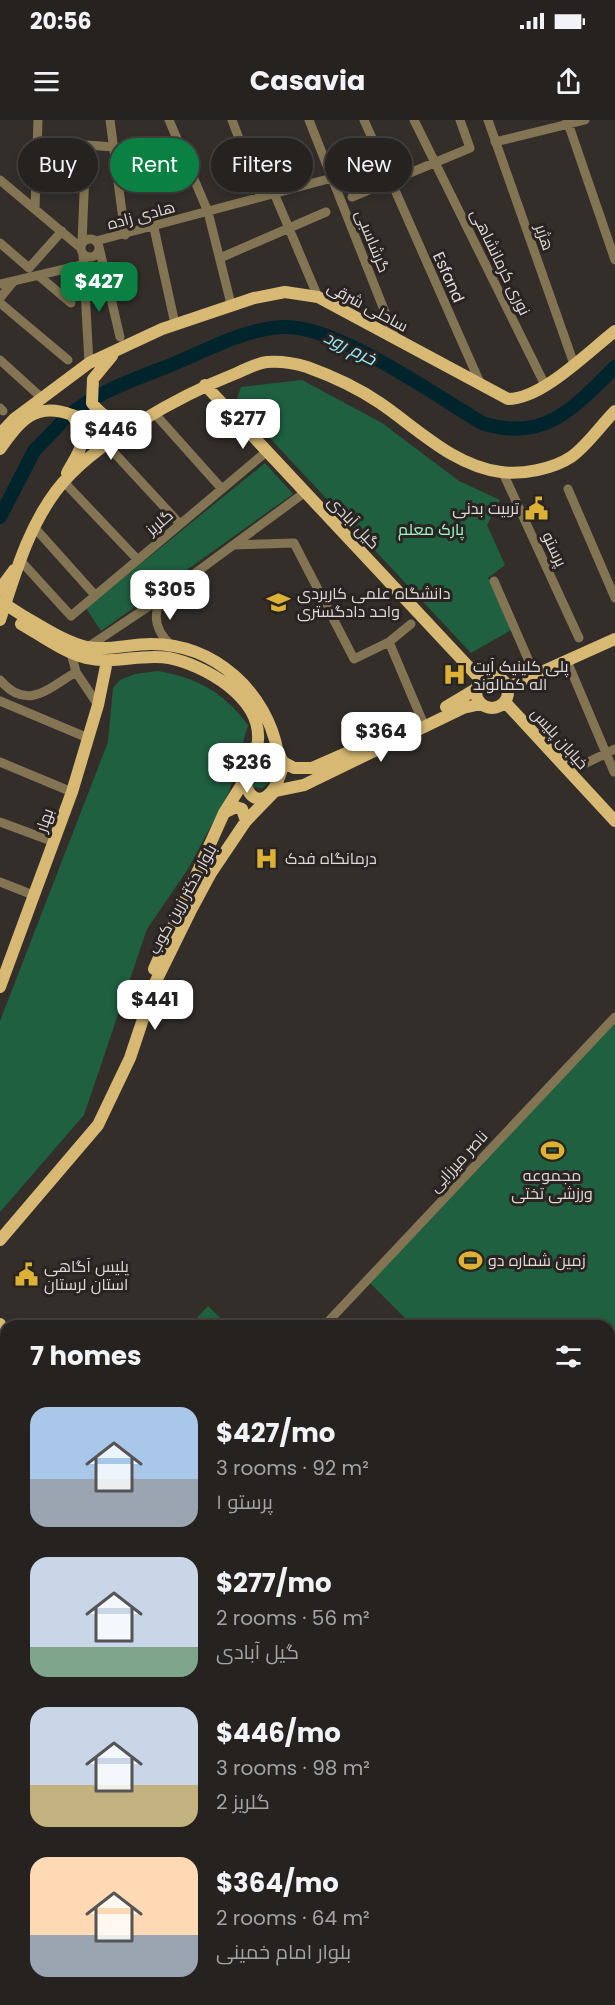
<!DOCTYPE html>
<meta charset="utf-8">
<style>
body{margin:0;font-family:Poppins,Cairo,sans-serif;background:#322f2d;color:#f1f3f6;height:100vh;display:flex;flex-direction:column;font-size:22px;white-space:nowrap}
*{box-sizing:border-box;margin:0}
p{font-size:20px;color:#a4a4a5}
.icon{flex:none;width:33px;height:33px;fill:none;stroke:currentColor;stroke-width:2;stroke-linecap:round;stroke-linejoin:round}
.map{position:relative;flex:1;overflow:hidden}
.details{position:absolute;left:0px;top:1200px;width:615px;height:686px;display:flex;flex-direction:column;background:#262220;border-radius:18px 18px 0 0;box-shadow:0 3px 9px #0003,0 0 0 2px #423f3e}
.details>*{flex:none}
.guide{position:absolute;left:18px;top:18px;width:579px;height:54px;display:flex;gap:12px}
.price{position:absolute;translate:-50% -51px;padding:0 14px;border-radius:12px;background:#fff;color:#222;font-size:20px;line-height:39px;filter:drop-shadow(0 2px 3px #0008)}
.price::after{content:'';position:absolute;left:50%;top:36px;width:18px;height:14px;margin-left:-9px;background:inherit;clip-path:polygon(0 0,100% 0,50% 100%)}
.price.current{background:#0b8043;color:#fff}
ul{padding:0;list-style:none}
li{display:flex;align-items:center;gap:18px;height:150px;padding:0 30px}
li span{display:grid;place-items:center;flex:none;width:168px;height:120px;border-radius:18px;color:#555}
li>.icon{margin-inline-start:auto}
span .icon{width:72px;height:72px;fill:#fffc;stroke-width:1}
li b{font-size:26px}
h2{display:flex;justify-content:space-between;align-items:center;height:72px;padding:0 30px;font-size:26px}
.chip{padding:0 21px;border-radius:27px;background:#262220;box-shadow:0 3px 9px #0003,0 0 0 2px #423f3e;font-size:21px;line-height:54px}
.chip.current{background:#0b8043;color:#fff}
.status{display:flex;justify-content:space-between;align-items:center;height:42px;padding:0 30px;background:#262220;direction:ltr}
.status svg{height:16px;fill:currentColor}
header{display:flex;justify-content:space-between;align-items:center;height:78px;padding:0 30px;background:#262220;font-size:27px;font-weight:700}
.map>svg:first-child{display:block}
.green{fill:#1f6041}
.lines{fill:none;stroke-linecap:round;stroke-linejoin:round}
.river{stroke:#00242c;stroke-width:14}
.minor{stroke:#837553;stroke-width:9}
.major{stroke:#d7b973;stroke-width:12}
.major-bridge{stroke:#d7b973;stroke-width:12}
.labels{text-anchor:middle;stroke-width:6;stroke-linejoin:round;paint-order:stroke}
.street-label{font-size:16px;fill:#dedad8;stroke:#292421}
.poi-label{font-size:16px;fill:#dedad8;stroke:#292421;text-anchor:start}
.park-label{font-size:16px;fill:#9efcc9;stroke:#292421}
.water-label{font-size:18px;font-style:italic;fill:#96eafe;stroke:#292421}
</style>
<div class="status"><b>20:56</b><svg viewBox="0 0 49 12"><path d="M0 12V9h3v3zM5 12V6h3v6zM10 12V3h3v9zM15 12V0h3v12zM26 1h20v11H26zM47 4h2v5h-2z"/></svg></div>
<header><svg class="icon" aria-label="menu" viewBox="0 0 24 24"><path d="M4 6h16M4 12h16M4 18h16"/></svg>Casavia<svg class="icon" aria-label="share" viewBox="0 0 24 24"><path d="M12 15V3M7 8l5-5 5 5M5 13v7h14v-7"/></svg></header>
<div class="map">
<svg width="615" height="1885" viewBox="0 0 615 1885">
<rect width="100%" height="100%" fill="#332e2a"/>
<path class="green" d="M302,260l80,43 77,58 41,19 -13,25 18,40 -17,13 25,51 -42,24 -235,-251 5,-15z
M265,343l28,31 -192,137 -15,-23z
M158,551c40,7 65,21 90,54l-19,67 -41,77 -41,60 -63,186 -84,97v-191l108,-279 5,-54 7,-8 15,-6z
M270,633c7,14 5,24 -7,35l-11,-1 -3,-5 12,-28z
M615,902v350l-6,-6v-40h-40l-6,-5 -5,5h-145l-48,-48z
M208,1186l20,20h-39z"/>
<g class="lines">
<path class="river" d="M66,298c29,-26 70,-39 105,-53 36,-15 73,-36 112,-38 52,-3 152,68 199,96 62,20 92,-15 133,-56
M0,397l34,-66 26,-27"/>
<path class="minor" d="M110,0l15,115
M169,0l39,92 23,92
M232,0l29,77
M309,0l87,220
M364,0l117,265
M414,0l131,265
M488,0l86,244
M567,0l48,140
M495,22l90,-22
M0,60l81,68
M274,73l44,104
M352,77l118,-49 -10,-28
M35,88l3,-88
M154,108l21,96
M81 128a9 9 0 1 1 18 0a9 9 0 1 1-18 0Z
M96,121l236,-63
M0,123l29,25 33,-37
M82,123l4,-98 28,2
M99,127l21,90
M83,134l6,109
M220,138l106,-46
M39,156l32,27
M0,164l82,-19
M0,178l14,-17
M0,183l68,57
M0,240l43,39
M0,288l3,3
M155,294l67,75
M107,325l73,79
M503,353l76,165
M64,362l73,77
M568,369l47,109
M34,407l60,67
M233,425l61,-2 60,116 35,-17 22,-18
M19,439l52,57 195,-164
M494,461l41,94
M162,478c-11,18 -5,35 10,48
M389,522l33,78
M88,527l76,-51 140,-103
M71,533l5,19 22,33
M567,541l47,111
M0,560c27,32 49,8 76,-8
M0,581l88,37
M0,642l72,30
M574,649l41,-20
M0,702l54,20
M0,762l33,13
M324,1206l291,-309
M0,1447l6,-6
M0,1486l6,7
M609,1544l6,7
M609,1606l6,6
M0,1621l6,7
M0,1656l6,8
M0,1704l6,-5
M609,1735l6,7
M0,1766l6,-5
M0,1780l6,7
M0,1857l6,7
M18,1880l5,5
M84,1880l5,5
M122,1880l5,5
M273,1880l4,5
M533,1880l5,5
M336,1885l7,-5"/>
<path class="major" d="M112,236l-19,23 -1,24c15,20 27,18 51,18
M205,265l276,295
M72,295l19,7h21
M0,314l14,-15 75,-56 73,-34 92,-31 31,-6 33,5 190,102c34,0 80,-47 107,-68
M0,329c20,-28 35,-48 72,-34 18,27 8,34 -5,58
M0,469l14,-19
M25,497c20,11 40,25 62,30 21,4 42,-3 64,-3 64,0 116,48 127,109
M0,500c15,-45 27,-90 56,-129 36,-48 125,-96 181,-118 9,-4 20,-10 30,-11 13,-1 27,1 40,5 25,9 51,21 73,36 38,26 74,63 121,69 21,3 52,-3 70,-15 16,-11 30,-32 44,-46
M21,504c21,12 42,28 65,34 28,7 55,-5 83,0 35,7 92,39 89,82 0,5 -4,12 -6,17
M476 572a16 16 0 1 1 32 0a16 16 0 1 1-32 0Z
M508,567l107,-48
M505,582l110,119
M446,587l30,-18
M269,629l9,4c6,8 5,14 2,22 -16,48 -51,14 -25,-22z
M283,642l11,6h18l89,-39
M275,671l29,-6 159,-77 18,-4
M224,693l12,-6 6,2 4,12
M154,849l70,-156 20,-32
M0,867l72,-195 26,-87 9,-44
M0,1120l98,-115 32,-67 25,-75 35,-71 21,-39 35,-52 28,-29
M0,1204c9,25 6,60 0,86
M609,1487l6,-6
M609,1510l6,-6
M190,1885l5,-5
M203,1885l5,-5"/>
<path class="major-bridge" d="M0,481l25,16"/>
</g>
<defs>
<symbol id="civic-bare" viewBox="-9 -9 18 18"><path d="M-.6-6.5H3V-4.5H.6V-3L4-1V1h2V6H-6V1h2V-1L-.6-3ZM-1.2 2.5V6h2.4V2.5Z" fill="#ddb133" stroke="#292421" stroke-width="2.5" paint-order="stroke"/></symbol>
<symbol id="university-bare" viewBox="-9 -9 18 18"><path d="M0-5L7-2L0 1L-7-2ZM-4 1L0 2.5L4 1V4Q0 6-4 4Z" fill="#ddb133" stroke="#292421" stroke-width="2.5" paint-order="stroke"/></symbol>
<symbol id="hospital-bare" viewBox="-9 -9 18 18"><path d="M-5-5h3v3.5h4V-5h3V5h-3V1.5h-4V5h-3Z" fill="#ddb133" stroke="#292421" stroke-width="2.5" paint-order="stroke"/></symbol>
<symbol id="stadium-bare" viewBox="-9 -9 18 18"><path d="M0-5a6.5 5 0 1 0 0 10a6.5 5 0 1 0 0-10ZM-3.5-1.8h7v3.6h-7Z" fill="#ddb133" stroke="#292421" stroke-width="2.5" paint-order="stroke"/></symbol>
</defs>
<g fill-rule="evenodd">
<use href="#civic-bare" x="520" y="372" width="33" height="33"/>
<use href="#university-bare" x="262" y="466" width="33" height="33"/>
<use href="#hospital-bare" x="438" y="538" width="33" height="33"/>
<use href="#hospital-bare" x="250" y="722" width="33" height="33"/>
<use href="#stadium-bare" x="536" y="1014" width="33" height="33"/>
<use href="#stadium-bare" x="454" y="1124" width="33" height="33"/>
<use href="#civic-bare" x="10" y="1138" width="33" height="33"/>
</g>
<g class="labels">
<g class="street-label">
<text transform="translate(141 95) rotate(-15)" y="6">هادی زاده</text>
<text transform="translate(545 117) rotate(71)" y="6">هژبر</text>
<text transform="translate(373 121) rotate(68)" y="6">گرشاسبی</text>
<text transform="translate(501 142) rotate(64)" y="6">نوری کرمانشاهی</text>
<text transform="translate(449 157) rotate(66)" y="6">Esfand</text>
<text transform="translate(368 186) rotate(28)" y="6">ساحلی شرقی</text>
<text transform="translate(159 402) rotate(-40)" y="6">گلریز</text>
<text transform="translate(354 402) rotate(46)" y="6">گیل آبادی</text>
<text transform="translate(555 429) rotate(65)" y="6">پرستو</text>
<text transform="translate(560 618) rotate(48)" y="6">خیابان پلیس</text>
<text transform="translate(44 700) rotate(-71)" y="6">بهار</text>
<text transform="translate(182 779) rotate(-61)" y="6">بلوار دکتر زرین کوب</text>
<text transform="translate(458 1041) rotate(-47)" y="6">ناصر میرزایی</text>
</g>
<g class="poi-label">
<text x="519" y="394" text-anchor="end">تربیت بدنی</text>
<text x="297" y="479">دانشگاه علمی کاربردی<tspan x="297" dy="18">واحد دادگستری</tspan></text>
<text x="473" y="552">پلی کلینیک آیت<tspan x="473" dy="18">اله کمالوند</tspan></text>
<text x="285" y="744">درمانگاه فدک</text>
<text x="552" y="1061" text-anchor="middle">مجموعه<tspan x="552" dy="18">ورزشی تختی</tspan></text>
<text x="488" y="1146">زمین شماره دو</text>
<text x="44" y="1152">پلیس آگاهی<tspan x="44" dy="18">استان لرستان</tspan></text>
</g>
<g class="park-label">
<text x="431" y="415">پارک معلم</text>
</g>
<g class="water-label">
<text transform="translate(350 228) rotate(26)" y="6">خرم رود</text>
</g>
</g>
</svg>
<b class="price current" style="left:99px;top:193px">$427</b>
<b class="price" style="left:243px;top:330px">$277</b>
<b class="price" style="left:111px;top:341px">$446</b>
<b class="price" style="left:170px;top:501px">$305</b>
<b class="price" style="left:381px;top:643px">$364</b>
<b class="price" style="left:247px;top:674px">$236</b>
<b class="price" style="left:155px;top:911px">$441</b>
<div class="guide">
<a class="chip">Buy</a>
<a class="chip current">Rent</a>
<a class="chip">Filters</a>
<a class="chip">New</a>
</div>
<section class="details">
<h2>7 homes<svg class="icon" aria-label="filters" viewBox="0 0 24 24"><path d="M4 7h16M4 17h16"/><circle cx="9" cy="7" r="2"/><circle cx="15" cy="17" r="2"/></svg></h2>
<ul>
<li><span style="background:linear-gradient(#a9c7e8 60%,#9aa5b1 0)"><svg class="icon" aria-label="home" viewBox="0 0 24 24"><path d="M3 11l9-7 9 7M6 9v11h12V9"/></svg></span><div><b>$427/mo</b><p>3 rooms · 92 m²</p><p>پرستو ۱</p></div></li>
<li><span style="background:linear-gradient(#c9d6e8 75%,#7fa58c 0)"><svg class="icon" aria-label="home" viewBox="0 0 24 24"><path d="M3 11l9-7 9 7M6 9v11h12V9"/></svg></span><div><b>$277/mo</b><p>2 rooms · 56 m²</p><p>گیل آبادی</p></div></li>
<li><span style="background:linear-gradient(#c9d6e8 65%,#c2b280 0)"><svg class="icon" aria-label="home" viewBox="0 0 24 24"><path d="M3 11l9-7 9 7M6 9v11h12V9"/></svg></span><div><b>$446/mo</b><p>3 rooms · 98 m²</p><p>گلریز 2</p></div></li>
<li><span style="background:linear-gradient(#ffd9b3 65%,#9aa5b1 0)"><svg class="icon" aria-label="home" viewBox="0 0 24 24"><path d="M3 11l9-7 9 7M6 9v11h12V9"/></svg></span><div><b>$364/mo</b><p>2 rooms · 64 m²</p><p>بلوار امام خمینی</p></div></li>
</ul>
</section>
</div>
